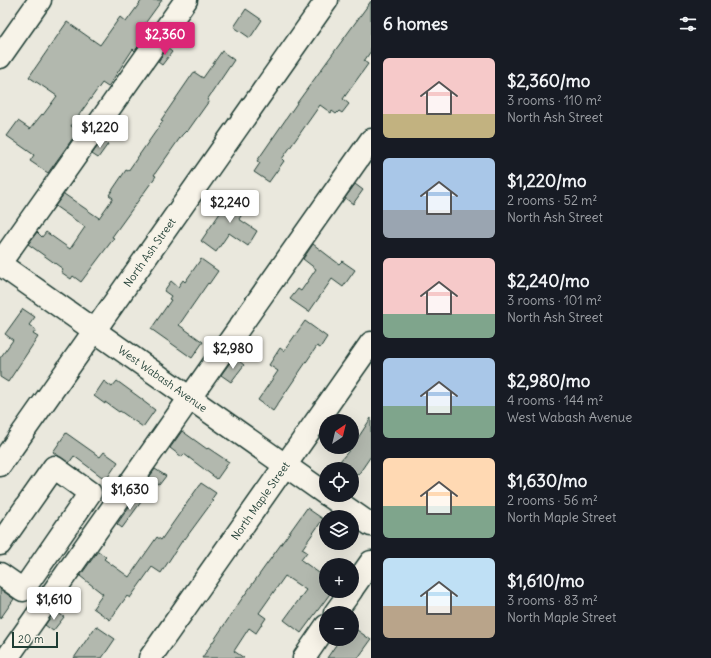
<!DOCTYPE html>
<meta charset="utf-8">
<style>
body{margin:0;font-family:Delius,sans-serif;background:#242831;color:#f1f3f6;height:100vh;display:flex;flex-direction:column;font-size:15px;white-space:nowrap}
*{box-sizing:border-box;margin:0}
p{font-size:13px;color:#9ea1a6}
.icon{flex:none;width:22px;height:22px;fill:none;stroke:currentColor;stroke-width:2;stroke-linecap:round;stroke-linejoin:round}
.map{position:relative;flex:1;overflow:hidden}
.panel{display:flex;flex-direction:column;background:#171b24;width:340px}
.panel>*{flex:none}
.needle{width:26px;rotate:35deg}
.tools{position:absolute;left:319px;top:414px;display:grid;gap:8px}
.tools a{display:grid;place-items:center;width:40px;height:40px;border-radius:50%;background:#171b24;box-shadow:0 4px 16px #0002;font-size:20px}
.scale{position:absolute;left:12px;bottom:10px;width:46px;box-sizing:border-box;padding-left:4px;border:2px solid #1f3d34;border-top:0;font-size:11px;line-height:14px;white-space:nowrap;color:#1f3d34;-webkit-text-stroke:3px #f7f3e8;paint-order:stroke}
.price{position:absolute;translate:-50% -34px;padding:0 9px;border-radius:4px;background:#fff;color:#222;font-size:13px;line-height:26px;filter:drop-shadow(0 1px 2px #0008)}
.price::after{content:'';position:absolute;left:50%;top:24px;width:12px;height:9px;margin-left:-6px;background:inherit;clip-path:polygon(0 0,100% 0,50% 100%)}
.price.active{background:#db2777;color:#fff}
ul{padding:0;list-style:none}
li{display:flex;align-items:center;gap:12px;height:100px;padding:0 12px}
li span{display:grid;place-items:center;flex:none;width:112px;height:80px;border-radius:6px;color:#555}
li>.icon{margin-inline-start:auto}
span .icon{width:48px;height:48px;fill:#fffc;stroke-width:1}
li b{font-size:17px}
h2{display:flex;justify-content:space-between;align-items:center;height:48px;padding:0 12px;font-size:17px}
main{display:flex;flex:1;min-height:0}
.map>svg:first-child{display:block}
.building{fill:#b2b8ae;stroke:#1f3d34}
.lines{fill:none;stroke-linecap:round;stroke-linejoin:round}
.minor-casing{stroke:#1f3d34;stroke-width:25}
.major-casing{stroke:#1f3d34;stroke-width:25}
.minor{stroke:#f7f3e8;stroke-width:22}
.major{stroke:#f7f3e8;stroke-width:22}
.labels{text-anchor:middle;stroke-width:3.5;stroke-linejoin:round;paint-order:stroke}
.street-label{font-size:11px;fill:#1f3d34;stroke:#f7f3e8}
</style>
<main>
<div class="map">
<svg width="371" height="658" viewBox="0 0 371 658">
<rect width="100%" height="100%" fill="#eae8dd"/>
<filter id="ink" filterUnits="userSpaceOnUse"><feTurbulence type="fractalNoise" baseFrequency=".025" numOctaves="2"/><feDisplacementMap in="SourceGraphic" scale="8" xChannelSelector="R" yChannelSelector="G"/><feConvolveMatrix kernelMatrix="1 2 1 2 8 2 1 2 1" color-interpolation-filters="sRGB"/></filter>
<g filter="url(#ink)">
<path class="building" d="M142,0h20l-21,29 6,5 -12,17 -2,-2 -25,38 -6,-4 -31,43 7,5 -30,42 -18,-12 4,-6 -27,-19 11,-15 12,8 12,-15 1,1 14,-19 -28,-19 38,-55 33,23 20,-28 6,5z
M371,1v50l-7,10 4,3 -25,35 6,5 -7,9 -3,-2 -3,3 -4,-3 -1,2 -11,-8 -38,54 2,2 -15,21 -15,-10 6,-9 -3,-2 40,-58z
M246,9l16,11 -12,18 -16,-11z
M167,48l5,4 -10,13 -4,-3z
M222,51l12,9 -27,40 2,1 -22,31 -1,-1 -4,4 -28,40 2,1 -44,61 2,1 -33,44 -8,-6 -2,3 -10,-7 2,-3 -35,-25 9,-12 5,5 4,-5 24,17 15,-22 -30,-21 9,-12 35,24 14,-20 -4,-3 17,-25 2,1 35,-50 -2,-1 33,-48 9,6z
M102,140l6,4 -10,14 -6,-4z
M355,184l8,6 -10,14 -8,-6z
M235,191l15,11 -11,17 18,12 -9,15 -19,-13 -13,19 -15,-11z
M313,244l26,20 3,-3 13,9 -12,17 -11,-8 -23,33 -19,-13 8,-10 3,2 15,-22 -13,-10z
M201,259l17,12 -9,13 -1,-1 -29,42 24,17 -11,16 -41,-29 20,-29 -2,-1 2,-3 -7,-5 7,-10 7,6 5,-7 2,2z
M23,309l12,8 -6,8 7,5 -3,4 5,3 -30,45 -8,-5v-19l13,-18 -8,-6z
M305,321l22,16 -7,11 -3,-2 -44,65 -15,-11 20,-29 -9,-6 11,-17 4,3z
M234,357l10,8 -13,17 -10,-7z
M104,381l8,6 5,-6 26,19v1l12,9 -12,17 -23,-16 -1,1 -14,-10v2l-11,-8z
M371,418v38l-13,19 -6,-4v-2h-3l-8,-5 1,-1 -2,-2 12,-14z
M182,431l25,18 1,-1 21,14 -12,17 -33,-25 -2,3 -12,-9z
M66,433l34,24 4,-5 14,10 -12,18 -32,-24 -5,7 -16,-11z
M155,469l11,7 -7,9 -11,-6z
M201,483l15,10 -5,7 2,1 -28,38 -1,-1 -23,35 -9,-6 -22,31 -3,-2 -17,24 -17,-12 10,-14 -23,-18 18,-25 8,6 -2,2 25,18 28,-40 4,3z
M138,494l6,4 -22,30 -5,-4z
M307,508l16,11 -21,30 5,3 -6,8 25,18v13h6l-31,42 -17,-13 22,-30 -21,-14 -26,37 7,5 -10,15 -7,-5 -15,23 10,7h-42l39,-58z
M0,589l14,10 -14,20z
M55,611l9,6 -11,14 -8,-6z
M96,626l19,13 -13,19h-28z
M357,630l14,10 -13,18h-31l13,-19h12z"/>
<g class="lines">
<defs>
<g id="minor">
<path d="M0,57l40,-57"/>
<path d="M0,263l186,-263"/>
<path id="s1" d="M0,264l326,230"/>
<path d="M328,495l43,30"/>
<path d="M0,544l54,-77 36,26 -67,97 -23,-16"/>
<path d="M352,589l19,-27"/>
<path d="M335,613l16,-22"/>
<path d="M7,658l364,-518"/>
<path d="M304,658l22,-32"/>
</g>
<g id="major">
<path id="s2" d="M0,465l327,-465"/>
<path id="s3" d="M150,658l221,-315"/>
</g>
</defs>
<use href="#minor" class="minor-casing"/>
<use href="#major" class="major-casing"/>
<use href="#minor" class="minor"/>
<use href="#major" class="major"/>
</g>
</g>
<g class="labels">
<g class="street-label">
<text dy="4" stroke="none"><textPath href="#s2" startOffset="260">North Ash Street</textPath></text>
<text dy="4" stroke="none"><textPath href="#s1" startOffset="199">West Wabash Avenue</textPath></text>
<text dy="4" stroke="none"><textPath href="#s3" startOffset="192">North Maple Street</textPath></text>
</g>
</g>
</svg>
<div class="tools">
<a><svg class="needle" viewBox="-14 -14 28 28"><path d="M0-13l5 13h-10z" fill="#e53935"/><path d="M0 13l5-13h-10z" fill="#9ea1a6"/></svg></a>
<a><svg class="icon" aria-label="locate" viewBox="0 0 24 24"><circle cx="12" cy="12" r="6"/><path d="M12 2v4M12 18v4M2 12h4M18 12h4"/></svg></a>
<a><svg class="icon" aria-label="layers" viewBox="0 0 24 24"><path d="M12 4l9 5-9 5-9-5zM3 14l9 5 9-5"/></svg></a>
<a>+</a>
<a>−</a>
</div>
<div class="scale">20 m</div>
<b class="price active" style="left:165px;top:56px">$2,360</b>
<b class="price" style="left:100px;top:149px">$1,220</b>
<b class="price" style="left:230px;top:224px">$2,240</b>
<b class="price" style="left:233px;top:370px">$2,980</b>
<b class="price" style="left:130px;top:511px">$1,630</b>
<b class="price" style="left:54px;top:621px">$1,610</b>
</div>
<section class="panel">
<h2>6 homes<svg class="icon" aria-label="filters" viewBox="0 0 24 24"><path d="M4 7h16M4 17h16"/><circle cx="9" cy="7" r="2"/><circle cx="15" cy="17" r="2"/></svg></h2>
<ul>
<li><span style="background:linear-gradient(#f6c9c9 70%,#c2b280 0)"><svg class="icon" aria-label="home" viewBox="0 0 24 24"><path d="M3 11l9-7 9 7M6 9v11h12V9"/></svg></span><div><b>$2,360/mo</b><p>3 rooms · 110 m²</p><p>North Ash Street</p></div></li>
<li><span style="background:linear-gradient(#a9c7e8 65%,#9aa5b1 0)"><svg class="icon" aria-label="home" viewBox="0 0 24 24"><path d="M3 11l9-7 9 7M6 9v11h12V9"/></svg></span><div><b>$1,220/mo</b><p>2 rooms · 52 m²</p><p>North Ash Street</p></div></li>
<li><span style="background:linear-gradient(#f6c9c9 70%,#7fa58c 0)"><svg class="icon" aria-label="home" viewBox="0 0 24 24"><path d="M3 11l9-7 9 7M6 9v11h12V9"/></svg></span><div><b>$2,240/mo</b><p>3 rooms · 101 m²</p><p>North Ash Street</p></div></li>
<li><span style="background:linear-gradient(#a9c7e8 60%,#7fa58c 0)"><svg class="icon" aria-label="home" viewBox="0 0 24 24"><path d="M3 11l9-7 9 7M6 9v11h12V9"/></svg></span><div><b>$2,980/mo</b><p>4 rooms · 144 m²</p><p>West Wabash Avenue</p></div></li>
<li><span style="background:linear-gradient(#ffd9b3 60%,#7fa58c 0)"><svg class="icon" aria-label="home" viewBox="0 0 24 24"><path d="M3 11l9-7 9 7M6 9v11h12V9"/></svg></span><div><b>$1,630/mo</b><p>2 rooms · 56 m²</p><p>North Maple Street</p></div></li>
<li><span style="background:linear-gradient(#bfe0f5 60%,#b9a48a 0)"><svg class="icon" aria-label="home" viewBox="0 0 24 24"><path d="M3 11l9-7 9 7M6 9v11h12V9"/></svg></span><div><b>$1,610/mo</b><p>3 rooms · 83 m²</p><p>North Maple Street</p></div></li>
</ul>
</section>
</main>
